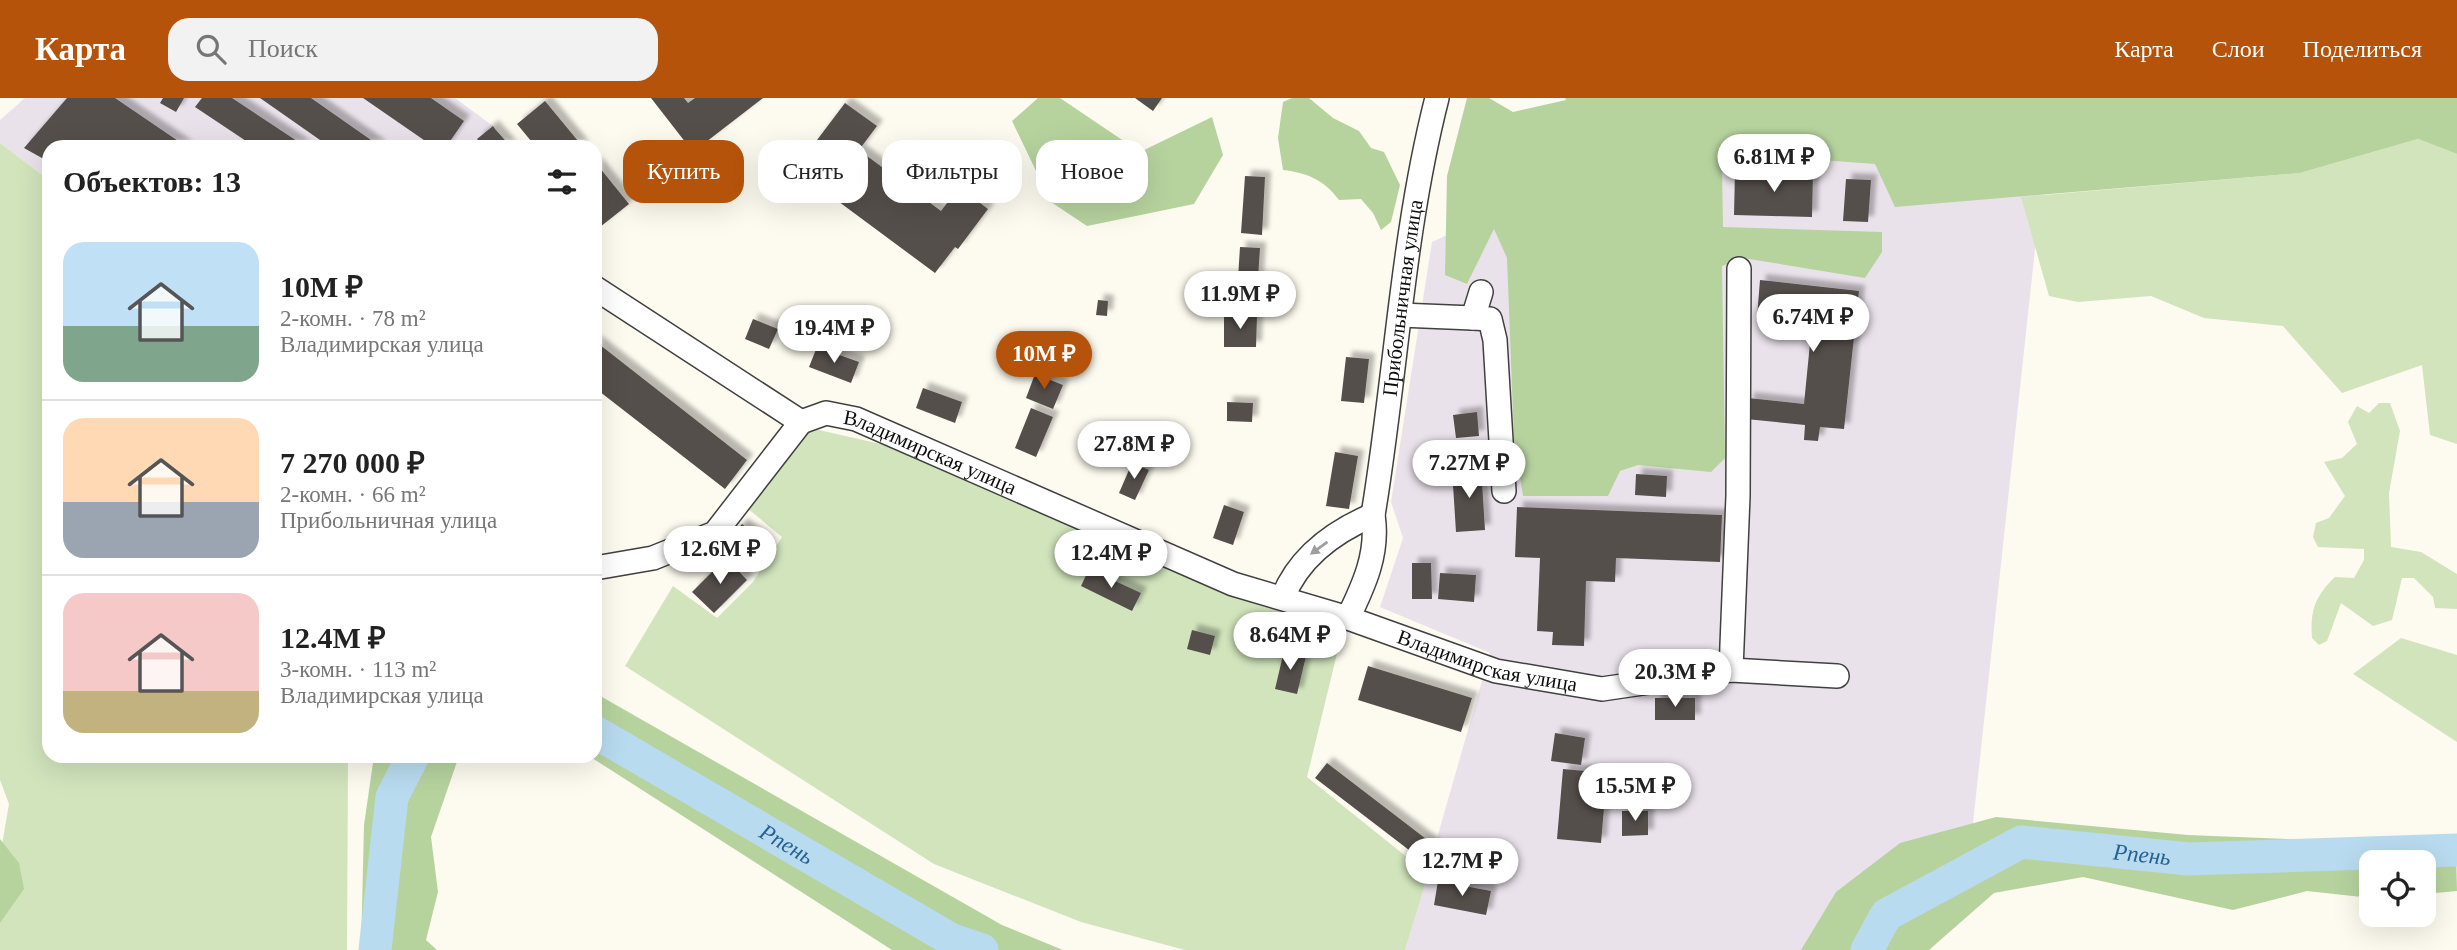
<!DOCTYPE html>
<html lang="ru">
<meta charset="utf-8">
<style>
body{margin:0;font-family:Georgia,serif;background:#f2f2f2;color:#222;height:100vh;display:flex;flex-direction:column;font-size:26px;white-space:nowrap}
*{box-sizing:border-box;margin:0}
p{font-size:23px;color:#767676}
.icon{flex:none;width:38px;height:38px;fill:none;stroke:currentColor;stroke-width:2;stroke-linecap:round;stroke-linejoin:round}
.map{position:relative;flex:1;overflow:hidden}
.side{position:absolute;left:42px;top:42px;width:560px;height:623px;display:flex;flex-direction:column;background:#fff;border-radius:21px;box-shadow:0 7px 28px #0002}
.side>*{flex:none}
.guide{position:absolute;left:623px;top:42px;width:665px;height:63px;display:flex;gap:14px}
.tools{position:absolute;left:2359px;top:752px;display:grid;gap:14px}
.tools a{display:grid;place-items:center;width:77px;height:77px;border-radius:14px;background:#fff;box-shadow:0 7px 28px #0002;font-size:35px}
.price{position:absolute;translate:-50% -60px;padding:0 16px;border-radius:24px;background:#fff;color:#222;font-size:23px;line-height:46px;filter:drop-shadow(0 2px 4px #0008)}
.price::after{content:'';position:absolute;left:50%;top:42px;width:21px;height:16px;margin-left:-10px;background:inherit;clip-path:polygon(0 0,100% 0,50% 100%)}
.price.current{background:#b45309;color:#fff}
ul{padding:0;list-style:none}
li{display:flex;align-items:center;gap:21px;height:175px;padding:0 21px}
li+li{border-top:2px solid #e0e0e0}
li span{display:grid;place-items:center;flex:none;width:196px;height:140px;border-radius:21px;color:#555}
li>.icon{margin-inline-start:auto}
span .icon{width:84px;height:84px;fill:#fffc;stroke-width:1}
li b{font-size:30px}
h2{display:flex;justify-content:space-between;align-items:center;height:84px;padding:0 21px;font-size:30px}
.chip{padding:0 24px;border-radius:21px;background:#fff;box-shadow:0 7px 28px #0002;font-size:24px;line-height:63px}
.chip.current{background:#b45309;color:#fff}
header{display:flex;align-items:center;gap:42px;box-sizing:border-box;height:98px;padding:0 35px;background:#b45309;color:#fff}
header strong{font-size:33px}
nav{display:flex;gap:38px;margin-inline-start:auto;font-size:24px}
.search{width:490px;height:63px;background:#f2f2f2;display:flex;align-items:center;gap:18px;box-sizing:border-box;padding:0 24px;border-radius:21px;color:#767676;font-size:26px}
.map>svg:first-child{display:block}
.industrial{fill:#eae2eb}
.green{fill:#d1e4bc}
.forest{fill:#b6d39e}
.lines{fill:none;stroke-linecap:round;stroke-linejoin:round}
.river{stroke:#b9dbef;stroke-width:33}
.building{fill:#554f4b;filter:url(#shadow)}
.minor-casing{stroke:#404040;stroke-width:26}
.minor{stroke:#fff;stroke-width:23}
.oneway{fill:#9e9e9e}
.labels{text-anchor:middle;stroke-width:7;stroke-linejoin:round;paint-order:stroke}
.street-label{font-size:21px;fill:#0d0d0d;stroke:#fff}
.water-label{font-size:23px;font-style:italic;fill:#256291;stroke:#fff}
</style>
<header>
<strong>Карта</strong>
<div class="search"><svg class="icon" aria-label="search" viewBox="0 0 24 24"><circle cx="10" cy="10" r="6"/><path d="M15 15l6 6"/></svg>Поиск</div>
<nav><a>Карта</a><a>Слои</a><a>Поделиться</a></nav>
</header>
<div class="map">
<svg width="2457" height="852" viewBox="0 0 2457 852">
<defs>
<filter id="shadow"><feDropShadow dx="6" dy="-6" stdDeviation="2" flood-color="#0004"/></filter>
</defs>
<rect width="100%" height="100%" fill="#fdfaef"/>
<path class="industrial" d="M25,0h430l38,28 18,21h-462v33l-49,-37v-23z
M1679,30l365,38 -79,731 -56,53h-504l85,-297 -110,-46 23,-69 -12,-36 41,-260z"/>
<path class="green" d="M2418,41l39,15v290l-27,-9 -8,-70 -80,28 -59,-67 -79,-8 -53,-22 -73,6 -29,-6 -28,-99 279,-24z
M0,45l49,37v576h299l-1,194h-347v-94l9,-52 -9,-24z
M2379,305h11l10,28 -11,62 2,54 30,5 36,22v35l-22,-1 -2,-11 -19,-19h-12l-10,42 -19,6 -32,-23 -14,38 -8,4 -7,-7c-2,-27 3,-42 23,-61l19,1 10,-18v-11l-46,-2 -5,-10 3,-14 13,-5 16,-22 -21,-34 18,-4 15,-14 -9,-22 9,-16 12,7z
M810,330l75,17 339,146 119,38 -36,148 121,97 -23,76h-220l-104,-28 -147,-58 -309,-198 48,-80 44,32 36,-36 29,-45 -35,-29z
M2401,540l56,17v87l-104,-68z"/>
<path class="forest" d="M1038,0h22l80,54 72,-35 11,38 -29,49 -107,22 -36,-24 -39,-81z
M1292,0h17l24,20 26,13 12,17 13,4 16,33 -9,37 -10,8 -8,-17 -12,-14 -22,1c-15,-20 -31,-27 -56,-30l-5,-32 5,-36z
M1467,0h22l24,14 53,-12 -1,-2h892v56l-39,-15 -118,34 -405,34 -20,-43 -136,-10 -17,14 1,59 159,5v20l-17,26 -122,-20 -21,8 3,192 -14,14 -73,-7 -18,6 -12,25h-85l-9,-56 -7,-182 -13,-29 -27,55 -22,-9 2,-99z
M595,595l407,232 61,25h-171l-303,-194h6z
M374,658h85l-28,81 7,55 -12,48 11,10h-76l3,-125z
M1996,719l192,18 172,7 22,10 74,-2 1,41 -33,3v-31h-53v35l-64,-7 -74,19 -150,-33 -89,16 -65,57h-128l35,-58 64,-49z
M0,741l19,24 5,26 -24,34z"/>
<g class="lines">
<g class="river">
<path id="s1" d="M595,634l357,208 30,10"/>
<path d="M375,852l17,-153 21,-41"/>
<path id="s2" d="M1867,852l19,-35 135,-73 168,17 268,-9"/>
</g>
</g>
<path class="building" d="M67,0h48l72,49h-138v15l-25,-14z
M163,0h21l-8,14 -16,-9z
M202,0h30l74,49h-51l-60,-40z
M260,0h51l70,49h-51z
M363,0h68l33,23 -18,26h-12z
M651,0h33l4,5 7,-5h68l-70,54z
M1135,0h27l-9,13z
M545,3l38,46h-47l-19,-23z
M845,5l32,23 -18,24 82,61 18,-24 29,22 -30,40 -3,-2 -20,26 -135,-100 19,-25 -5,-4z
M493,28l2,3 16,18h-27l-7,-8z
M595,64l34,42 -29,23 -5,-7z
M1735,72l78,2 -1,45 -78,-2z
M1245,78l20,1 -3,58 -21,-2z
M1846,81l25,1 -3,42 -25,-1z
M1240,149l20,1 -2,31 -20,-1z
M1760,182l99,11 -15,138 -24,-2 -2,14 -14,-1 1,-15 -59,-6 2,-21 56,6 8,-81 -55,-6z
M1098,202l10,1 -1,15 -11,-1z
M1224,218h33l-1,31h-32z
M753,221l25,10 -9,20 -24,-10z
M595,243l152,119 -22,29 -130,-101z
M817,249l42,15 -8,21 -42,-16z
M1346,259l23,2 -5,44 -23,-2z
M1035,276l28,11 -10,24 -27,-11z
M923,290l39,14 -7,21 -39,-15z
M1227,304l26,1 -1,19 -25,-1z
M1031,310l22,9 -17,40 -21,-9z
M1477,314l2,24 -23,2 -3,-23z
M1335,354l23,4 -9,53 -23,-3z
M1132,365l17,7 -14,30 -16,-7z
M1481,369l4,63 -29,2 -4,-63z
M1636,376l31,2 -1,21 -31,-2z
M1224,407l20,7 -11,33 -20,-7z
M1517,409l205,8 -2,47 -104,-4 -1,24 -29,-1 -2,65 -32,-1 1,-13 -16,-1 3,-73 -25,-1z
M742,426l16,13 -12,15 -16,-13z
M726,460l21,22 -33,33 -22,-21z
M1412,465h19l1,36h-20z
M1089,471l52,24 -9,18 -51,-25z
M1440,475l36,2 -2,27 -36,-3z
M1192,532l23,6 -5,19 -23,-6z
M1284,553l22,5 -9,38 -22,-5z
M1368,568l104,32 -11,34 -103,-32z
M1655,600h40v22h-40z
M1555,635l30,5 -4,27 -30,-4z
M1327,665l107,82 -12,15 -107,-82z
M1563,671l44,4 -6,70 -44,-4z
M1622,713h26v24l-26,1z
M1438,783l53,10 -5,24 -52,-10z"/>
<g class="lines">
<defs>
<g id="minor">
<path d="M595,190l206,134"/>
<path d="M1400,217l73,3 8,-26"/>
<path d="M1473,220l17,1 5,21 9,151"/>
<path id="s3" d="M801,324l25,-9 30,6 377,165 115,34 148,53 106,18 129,-19 106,6"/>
<path d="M595,470l58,-10 62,-25 86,-111"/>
<path d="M1283,499c16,-40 50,-65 90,-82"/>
<path id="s4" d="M1348,520c16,-33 31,-65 25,-103 23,-138 29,-280 64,-417"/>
<path d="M1731,572l7,-174 1,-227"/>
</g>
</defs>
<use href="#minor" class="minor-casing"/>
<use href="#minor" class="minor"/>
</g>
<defs><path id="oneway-solid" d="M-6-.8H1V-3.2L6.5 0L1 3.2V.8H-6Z" transform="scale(1.75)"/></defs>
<use class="oneway" href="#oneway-solid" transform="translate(1319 450) rotate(144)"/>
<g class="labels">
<g class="street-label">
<text dy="7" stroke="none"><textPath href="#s4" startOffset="327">Прибольничная улица</textPath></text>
<text dy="7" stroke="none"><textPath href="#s3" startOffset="138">Владимирская улица</textPath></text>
<text dy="7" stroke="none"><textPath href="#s3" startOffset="735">Владимирская улица</textPath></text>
</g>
<g class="water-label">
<text dy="8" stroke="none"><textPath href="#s1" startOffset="222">Рпень</textPath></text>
<text dy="8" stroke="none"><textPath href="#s2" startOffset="315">Рпень</textPath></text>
</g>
</g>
</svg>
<div class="tools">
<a><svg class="icon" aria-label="locate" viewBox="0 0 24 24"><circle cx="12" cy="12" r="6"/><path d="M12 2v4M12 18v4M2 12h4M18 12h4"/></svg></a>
</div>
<b class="price" style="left:1774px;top:96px">6.81M ₽</b>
<b class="price" style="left:1240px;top:233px">11.9M ₽</b>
<b class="price" style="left:1813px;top:256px">6.74M ₽</b>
<b class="price" style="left:834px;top:267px">19.4M ₽</b>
<b class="price current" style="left:1044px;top:293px">10M ₽</b>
<b class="price" style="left:1134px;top:383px">27.8M ₽</b>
<b class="price" style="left:1469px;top:402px">7.27M ₽</b>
<b class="price" style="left:720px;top:488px">12.6M ₽</b>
<b class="price" style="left:1111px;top:492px">12.4M ₽</b>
<b class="price" style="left:1290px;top:574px">8.64M ₽</b>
<b class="price" style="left:1675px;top:611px">20.3M ₽</b>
<b class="price" style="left:1635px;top:725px">15.5M ₽</b>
<b class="price" style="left:1462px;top:800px">12.7M ₽</b>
<div class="guide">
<a class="chip current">Купить</a>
<a class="chip">Снять</a>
<a class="chip">Фильтры</a>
<a class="chip">Новое</a>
</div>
<section class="side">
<h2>Объектов: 13<svg class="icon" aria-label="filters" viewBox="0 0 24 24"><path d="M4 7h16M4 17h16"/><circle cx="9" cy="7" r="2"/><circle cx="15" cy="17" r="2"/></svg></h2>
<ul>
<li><span style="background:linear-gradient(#bfe0f5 60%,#7fa58c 0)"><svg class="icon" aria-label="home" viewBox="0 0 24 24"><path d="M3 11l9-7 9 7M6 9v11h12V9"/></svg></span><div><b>10M ₽</b><p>2-комн. · 78 m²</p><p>Владимирская улица</p></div></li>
<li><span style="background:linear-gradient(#ffd9b3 60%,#9aa5b1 0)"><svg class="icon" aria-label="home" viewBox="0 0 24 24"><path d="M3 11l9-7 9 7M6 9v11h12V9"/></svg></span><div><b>7 270 000 ₽</b><p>2-комн. · 66 m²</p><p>Прибольничная улица</p></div></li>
<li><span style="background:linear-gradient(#f6c9c9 70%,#c2b280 0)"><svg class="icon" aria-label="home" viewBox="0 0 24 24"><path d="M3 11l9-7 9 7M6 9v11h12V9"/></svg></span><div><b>12.4M ₽</b><p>3-комн. · 113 m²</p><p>Владимирская улица</p></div></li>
</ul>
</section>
</div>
